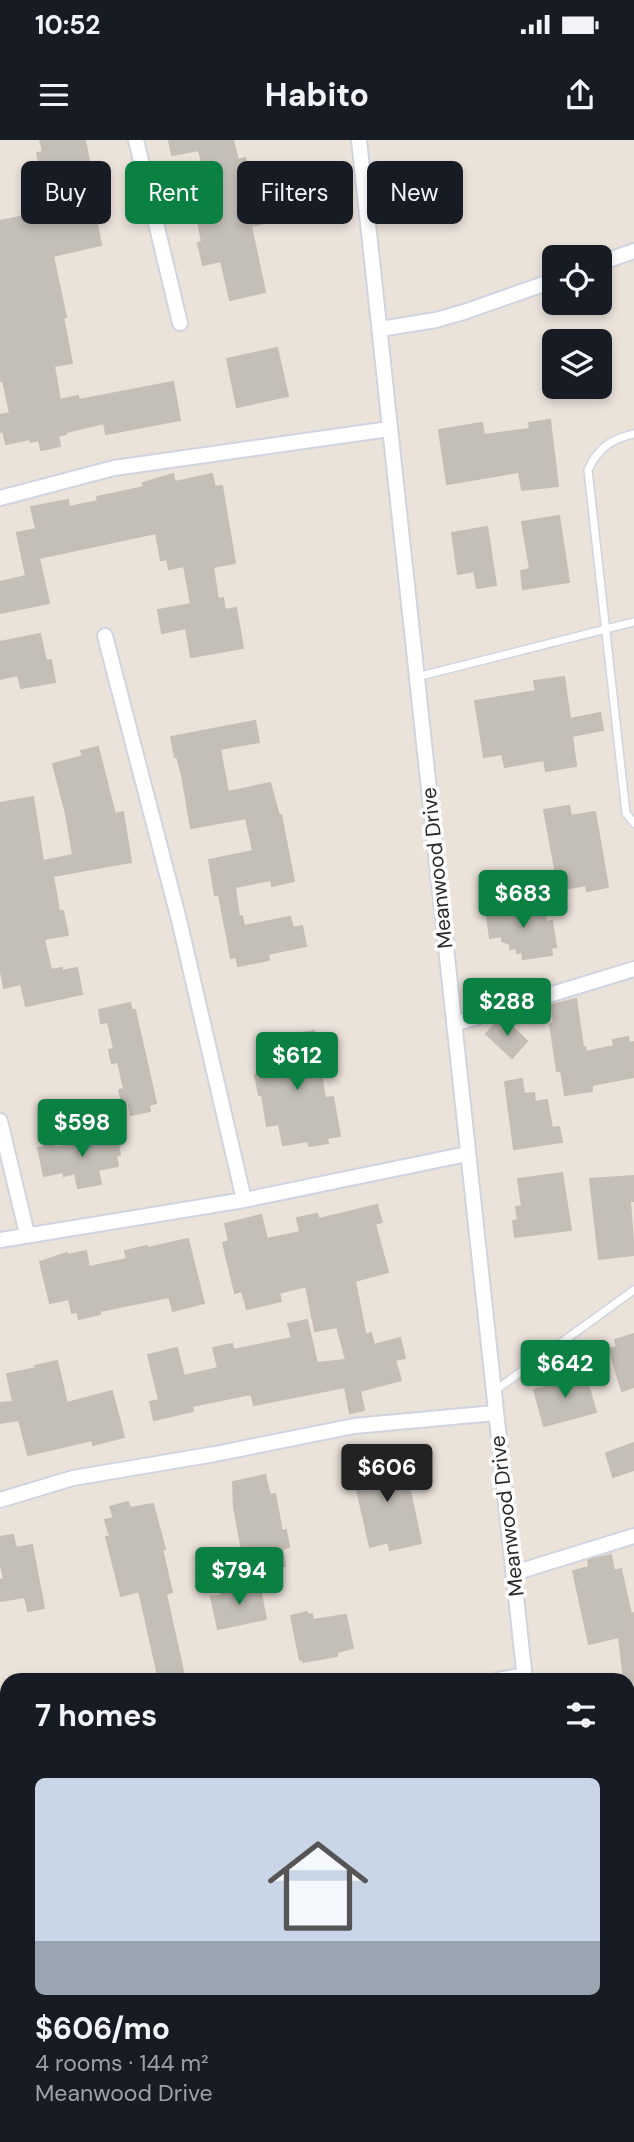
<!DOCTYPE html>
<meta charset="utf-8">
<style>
body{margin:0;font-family:"DM Sans",sans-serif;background:#242831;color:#f1f3f6;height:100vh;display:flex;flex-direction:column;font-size:26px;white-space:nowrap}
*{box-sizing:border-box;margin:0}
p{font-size:23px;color:#9ea1a6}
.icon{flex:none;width:38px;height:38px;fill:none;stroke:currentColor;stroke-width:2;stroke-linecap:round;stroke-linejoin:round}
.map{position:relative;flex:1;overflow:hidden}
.side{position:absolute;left:0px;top:1533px;width:635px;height:469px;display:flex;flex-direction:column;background:#171b24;border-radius:21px 21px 0 0;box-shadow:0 4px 10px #0003}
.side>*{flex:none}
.banner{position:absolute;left:21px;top:21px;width:593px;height:63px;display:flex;gap:14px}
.tools{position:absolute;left:542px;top:105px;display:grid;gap:14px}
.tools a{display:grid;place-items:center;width:70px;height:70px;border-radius:10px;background:#171b24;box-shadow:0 4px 10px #0003;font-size:35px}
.price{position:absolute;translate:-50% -60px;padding:0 16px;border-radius:7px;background:#0b8043;color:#fff;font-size:23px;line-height:46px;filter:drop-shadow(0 2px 4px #0008)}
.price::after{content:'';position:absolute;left:50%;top:42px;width:21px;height:16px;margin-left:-10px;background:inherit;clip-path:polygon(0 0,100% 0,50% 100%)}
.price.selected{background:#222;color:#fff}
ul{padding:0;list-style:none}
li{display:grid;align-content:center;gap:14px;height:371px;padding:0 35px}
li+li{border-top:2px solid #363941}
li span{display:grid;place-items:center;height:217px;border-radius:10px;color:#555}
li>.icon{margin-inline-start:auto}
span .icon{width:126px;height:126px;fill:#fffc;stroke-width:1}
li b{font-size:30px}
h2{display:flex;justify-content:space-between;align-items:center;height:84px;padding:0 35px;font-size:30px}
.pill{padding:0 24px;border-radius:10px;background:#171b24;box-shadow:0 4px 10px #0003;font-size:24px;line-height:63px}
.pill.selected{background:#0b8043;color:#fff}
.status{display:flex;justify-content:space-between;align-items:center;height:49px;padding:0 35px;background:#171b24;direction:ltr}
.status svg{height:19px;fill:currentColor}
header{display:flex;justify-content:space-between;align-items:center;height:91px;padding:0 35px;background:#171b24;font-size:32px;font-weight:700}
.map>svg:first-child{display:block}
.building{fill:#c3beb6;stroke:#c6beb4;stroke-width:2}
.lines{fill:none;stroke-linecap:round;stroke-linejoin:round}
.lane-casing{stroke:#d0d4e1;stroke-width:10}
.street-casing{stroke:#d0d4e1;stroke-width:18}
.lane{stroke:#fff;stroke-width:7}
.street{stroke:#fff;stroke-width:14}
.labels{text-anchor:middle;stroke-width:7;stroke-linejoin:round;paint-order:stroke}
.street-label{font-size:21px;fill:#292929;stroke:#fff}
</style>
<div class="status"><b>10:52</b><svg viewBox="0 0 49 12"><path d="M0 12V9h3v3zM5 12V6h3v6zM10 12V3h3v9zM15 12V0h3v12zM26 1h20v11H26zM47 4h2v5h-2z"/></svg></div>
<header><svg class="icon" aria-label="menu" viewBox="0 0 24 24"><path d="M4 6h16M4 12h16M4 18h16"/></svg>Habito<svg class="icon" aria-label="share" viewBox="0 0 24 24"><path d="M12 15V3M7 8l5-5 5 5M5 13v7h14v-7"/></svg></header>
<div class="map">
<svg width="634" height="2002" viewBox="0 0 634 2002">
<rect width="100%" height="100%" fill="#ebe2da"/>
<path class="building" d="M40,0h45l8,42h-4l12,63 -48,11 13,61h-3l9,46 -18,3 6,34 18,-4 1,4 94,-18 7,38 -74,14 -2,-11 -38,9v2l-8,2 2,10 -19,4 -2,-10 -8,2 -1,-3 -24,5 -3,-13 -3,1v-17l10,-2 -7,-32h-3v-160l50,-10 -13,-58 6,-1z
M169,0h64l5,20 7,-2 16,66 -10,2 14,66 -35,8 -9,-39 -18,4 -5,-22 4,-1 -9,-44 16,-4 -10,-44 -27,5z
M277,208l11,48 -51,11 -10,-48z
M550,280l8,66 -36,4 -3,-18 -72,12 -8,-54 43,-7 2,12 46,-6 -1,-6z
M173,334l2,8 37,-8 3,13 7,-1 13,77 -22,4 5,32 5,-1 2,12 11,-2 7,40 -52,9 -5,-29 -24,5 -4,-23 33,-6 -7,-38 -15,3 -2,-10 -6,1 -5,-27 -117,25 10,45 -49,10v-31l26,-6 -9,-43 19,-4 -5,-22 37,-7 1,7 29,-6 -1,-4 47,-10 -1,-4z
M559,376l10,66 -46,7 -2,-18 9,-2 -8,-47z
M487,387l9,58 -19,3 -3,-17 -16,3 -6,-41z
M40,494l6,27 5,-1 4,22 -34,6 -3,-13 -18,4v-37z
M564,537l6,42 30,-6 3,17 -31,6 4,30 -30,5 -2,-11 -39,7 -3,-13 -18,3 -9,-56 61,-10 -2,-10z
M255,581l4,21 -39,7 8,43 42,-9 9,32h2l13,66 -22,5 -1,-6 -36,7 4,30 3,-1 2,10 46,-9 3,11 9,-2 4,20 -38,8 1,6 -31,6 -2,-9 -5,1 -12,-63h-4l-6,-35 44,-9 -7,-33 -55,10 -9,-53 -5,-18h-2l-4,-20z
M98,607l17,67 8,-2 8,50 -78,14 6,35h4l5,24 -24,4 7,31 11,-2v3l15,-3 5,26 -56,12 -5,-22 -17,4 -4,-21v-164l33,-6 10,64 30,-6 -7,-41 -13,-50 30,-8 -2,-5z
M569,666l2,10 24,-4 13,75 -21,4 -1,-6 -27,5 -15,-80z
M543,763l3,19 6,-1 4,26 -5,1 1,7 -29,4 -1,-7 -5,1 -1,-5 -6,1v-5l-8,-3v-5l-12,2 -4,-27z
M576,859l7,48h2l1,5 28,-6 -1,-6 15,-3 1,6 5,-1v35l-42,8v6l-27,4 -4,-24h-4l-7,-47 4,-1 -3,-18z
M130,863l2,7h3l21,93 -7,2 1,6 -19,4 -3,-13 -6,1 -3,-13 5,-1 -6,-27 -6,1 -3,-13 5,-1 -6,-27 -7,1 -2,-13z
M504,879l23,22 -15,17 -26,-24 13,-14z
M314,891l11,67 8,-1 7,39 -13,2 1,5 -19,3 -1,-5 -25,4 -4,-21 -12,2 -5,-31h-3l-4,-20 18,-3 -5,-33z
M522,939l2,15 10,-1 1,9 12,-2 5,28 7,-1 3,15 -48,7 -9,-67z
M116,992l4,23 -4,1 2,10 -20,4 3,14 -23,4 -3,-15 -11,3 -1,-4 -19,4 -6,-28 16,-4v4l45,-9v-3z
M562,1033l9,57 -56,7 -2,-16 5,-1 -2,-13 6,-1 -4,-27z
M633,1036l1,25h-4l4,54 -35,4 -9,-80z
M377,1065l5,17 -7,2 13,48 -33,9 10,51 1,3 5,-2 3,12 26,-7 5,20 -10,2 6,20 -41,11 4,19 -14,3 -5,-26 -91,18 -3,-11 -59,12 1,5 -39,9 -4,-18 9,-2 -11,-45 29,-7 7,28 34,-8 -5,-20 19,-4 1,6 59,-12 -4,-14 19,-4 10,43 29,-3 -9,-33 -22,4 -9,-45 -27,7 2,8 -34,8 -5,-18 -7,2 -12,-50 6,-2 -4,-17 36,-9 6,24 33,-7 -3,-14 20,-4 2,5z
M188,1099l16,64 -31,8 -4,-14 -69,14v3l-21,5 -2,-8 -5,2 -3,-14 -19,4 -10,-41 27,-9 1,2 18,-4 3,16 38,-8 -2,-8 22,-5 1,2z
M634,1194v53l-12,4 -13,-42 8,-2 -2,-7z
M57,1221l10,42 45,-12 12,46 -31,8 -1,-5 -64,15 -9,-35 -19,3v-20l13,-1 -6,-28 29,-6 -1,-2z
M584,1231l12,41 -52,14 -10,-36 35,-9 -1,-6z
M634,1303v27l-21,7 -7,-24z
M403,1317l18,86 -31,7 -2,-8 -18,5 -18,-79z
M265,1335l5,20 5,-1 7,37 4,-1 3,17 -7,2 3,17 -33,7 -5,-24 -5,1 -8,-42 -1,-26z
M128,1362l2,6 23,-4 12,45h-3l10,43 -6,2 19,86h-26l-20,-89 -18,5 -15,-59 4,-1 -5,-16 9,-2 -4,-11z
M13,1395l3,13 16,-3 12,63 -16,3 -3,-14 -25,4v-21l4,-1 -4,-18v-24z
M611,1415l3,16 7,-2 10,45 3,-1v70h-6v-3h-4l-5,-43 -30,7 -16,-73 16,-4 -1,-7z
M259,1444l7,35 -48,10 -7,-32 10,-1 -1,-5z
M307,1472v3l5,-1 1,6 33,-5 7,33 -16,4v4l-34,6v-3l-3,1 -9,-44z"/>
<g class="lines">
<defs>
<path id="lane" d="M634,294c-23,5 -36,14 -46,36l38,343 8,10
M417,537l217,-55
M493,1252l141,-102"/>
<path id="street" d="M136,0l44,183
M359,0l166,1540
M600,123l34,-12
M380,189l56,-9 28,-8 91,-32
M0,358l114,-30 275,-39
M105,496l74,284 65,280
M454,884l180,-55
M0,981l27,113
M0,1100l244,-40 223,-46
M0,1360l73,-22 142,-24 139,-28 141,-13
M514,1433l120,-37
M498,1540l27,-5
M0,1592l7,24
M0,1631l7,-1
M0,1865l7,-1
M0,1887l7,44
M17,1995l1,7
M312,1995l2,7
M577,1995l1,7"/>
</defs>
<use href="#lane" class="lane-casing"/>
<use href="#street" class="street-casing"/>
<use href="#lane" class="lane"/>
<use href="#street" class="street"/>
</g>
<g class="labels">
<g class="street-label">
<text transform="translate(437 728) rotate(-96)" y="7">Meanwood Drive</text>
<text transform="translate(507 1376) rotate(-97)" y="7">Meanwood Drive</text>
</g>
</g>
</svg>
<div class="tools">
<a><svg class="icon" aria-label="locate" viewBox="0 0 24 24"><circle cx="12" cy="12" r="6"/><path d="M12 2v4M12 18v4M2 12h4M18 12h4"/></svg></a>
<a><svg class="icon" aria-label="layers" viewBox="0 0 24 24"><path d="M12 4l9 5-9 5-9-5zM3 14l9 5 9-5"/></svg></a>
</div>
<b class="price" style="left:523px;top:790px">$683</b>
<b class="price" style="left:507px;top:898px">$288</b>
<b class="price" style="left:297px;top:952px">$612</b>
<b class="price" style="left:82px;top:1019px">$598</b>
<b class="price" style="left:565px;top:1260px">$642</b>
<b class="price selected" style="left:387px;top:1364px">$606</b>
<b class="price" style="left:239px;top:1467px">$794</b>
<div class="banner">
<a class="pill">Buy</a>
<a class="pill selected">Rent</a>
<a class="pill">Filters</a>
<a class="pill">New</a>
</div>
<section class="side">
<h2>7 homes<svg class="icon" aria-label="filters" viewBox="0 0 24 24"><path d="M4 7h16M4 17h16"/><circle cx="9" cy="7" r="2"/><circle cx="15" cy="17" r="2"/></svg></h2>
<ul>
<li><span style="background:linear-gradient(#c9d6e8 75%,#9aa5b1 0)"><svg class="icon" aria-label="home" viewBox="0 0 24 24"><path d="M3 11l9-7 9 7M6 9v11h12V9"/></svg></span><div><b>$606/mo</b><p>4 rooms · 144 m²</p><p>Meanwood Drive</p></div></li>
</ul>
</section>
</div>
